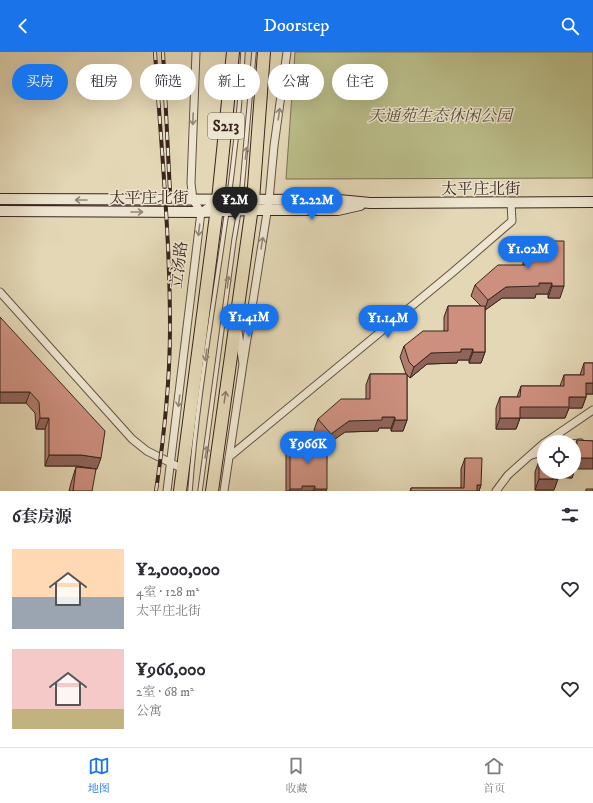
<!DOCTYPE html>
<html lang="zh">
<meta charset="utf-8">
<style>
body{margin:0;font-family:"IM FELL DW Pica","Noto Serif SC",serif;background:#f2f2f3;color:#2b2b33;height:100vh;display:flex;flex-direction:column;font-size:15px;white-space:nowrap}
*{box-sizing:border-box;margin:0}
p{font-size:13px;color:#7c7c81}
.icon{flex:none;width:22px;height:22px;fill:none;stroke:currentColor;stroke-width:2;stroke-linecap:round;stroke-linejoin:round}
.map{position:relative;height:439px;overflow:hidden}
.side{display:flex;flex-direction:column;background:#fff;flex:1}
.side>*{flex:none}
.hud{position:absolute;left:12px;top:12px;width:569px;height:36px;display:flex;gap:8px}
.controls{position:absolute;left:537px;top:383px;display:grid;gap:8px}
.controls a{display:grid;place-items:center;width:44px;height:44px;border-radius:50%;background:#fff;box-shadow:0 4px 16px #0002;font-size:20px}
.price{position:absolute;translate:-50% -34px;padding:0 9px;border-radius:14px;background:#1a73e8;color:#fff;font-size:13px;line-height:26px;filter:drop-shadow(0 1px 2px #0008)}
.price::after{content:'';position:absolute;left:50%;top:24px;width:12px;height:9px;margin-left:-6px;background:inherit;clip-path:polygon(0 0,100% 0,50% 100%)}
.price.active{background:#222;color:#fff}
ul{padding:0;list-style:none}
li{display:flex;align-items:center;gap:12px;height:100px;padding:0 12px}
li span{display:grid;place-items:center;flex:none;width:112px;height:80px;border-radius:0px;color:#555}
li>.icon{margin-inline-start:auto}
span .icon{width:48px;height:48px;fill:#fffc;stroke-width:1}
li b{font-size:17px}
h2{display:flex;justify-content:space-between;align-items:center;height:48px;padding:0 12px;font-size:17px}
.pill{padding:0 14px;border-radius:18px;background:#fff;box-shadow:0 4px 16px #0002;font-size:14px;line-height:36px}
.pill.active{background:#1a73e8;color:#fff}
header{display:flex;justify-content:space-between;align-items:center;height:52px;padding:0 12px;background:#1a73e8;color:#fff;font-size:18px;font-weight:600}
.dock{display:flex;justify-content:space-around;align-items:center;height:56px;border-top:1px solid #e1e1e2;background:#fff;font-size:11px;color:#7c7c81}
.dock a{display:grid;justify-items:center;gap:2px}
.dock .active{color:#1a73e8}
.map>svg:first-child{display:block}
.green{fill:#babd89;stroke:#7a7154}
.lines{fill:none;stroke-linecap:round;stroke-linejoin:round}
.lane-casing{stroke:#645244;stroke-width:5.5}
.street-casing{stroke:#645244;stroke-width:9}
.secondary-casing{stroke:#3a251e;stroke-width:12}
.primary-casing{stroke:#3a251e;stroke-width:14}
.lane{stroke:#ede5cf;stroke-width:3.5}
.street{stroke:#ede5cf;stroke-width:7}
.secondary{stroke:#ede5cf;stroke-width:10}
.primary{stroke:#e3d7b5;stroke-width:12}
.rail-casing{stroke:#3a251e;stroke-width:4}
.rail{stroke:#ede5cf;stroke-width:2.5;stroke-dasharray:8;stroke-linecap:butt}
.wall{fill:#b07c6d;stroke:#3a251e}
.shaded-wall{fill:#906559;stroke:#3a251e}
.building{fill:#cd907f;stroke:#3a251e}
.oneway{stroke:#948576}
.oneway2{stroke:#8e7e6a}
.labels{text-anchor:middle;stroke-width:3;stroke-linejoin:round;paint-order:stroke}
.shield{fill:#ede5cf;stroke:#705f53;stroke-width:1}
.shield-label{font-size:15px;font-weight:bold;fill:#3a251e}
.park-label{font-size:16px;font-style:italic;fill:#5a4b39;stroke:#ede5cf}
.street-label{font-size:16px;fill:#3a251e;stroke:#ede5cf}
</style>
<header><svg class="icon" aria-label="back" viewBox="0 0 24 24"><path d="M15 5l-7 7 7 7"/></svg>Doorstep<svg class="icon" aria-label="search" viewBox="0 0 24 24"><circle cx="10" cy="10" r="6"/><path d="M15 15l6 6"/></svg></header>
<div class="map">
<svg width="593" height="439" viewBox="0 0 593 439">
<rect width="100%" height="100%" fill="#e3d7b5"/>
<filter id="stains"><feTurbulence type="fractalNoise" baseFrequency=".005" numOctaves="4"/><feColorMatrix values="0 0 0 0 .2 0 0 0 0 .09 0 0 0 0 .02 0 0 0 .5 -.17"/></filter>
<radialGradient id="worn" r=".72"><stop offset=".6" stop-color="#630" stop-opacity="0"/><stop offset="1" stop-color="#630" stop-opacity=".3"/></radialGradient>
<path class="green" d="M295,0h298v126l-307,1z"/>
<g class="lines">
<defs>
<path id="lane" d="M241,147l13,-147
M573,390l8,-1
M531,405l13,-4
M190,439c11,-147 46,-291 53,-439
M200,439l34,-251 5,-29"/>
<path id="street" d="M196,0l-5,131 2,17 8,12
M0,240l132,147 15,12 36,18
M243,312l26,-164 5,-54 13,-94
M546,390l47,-32
M229,405l224,-185 59,-51 -1,-18
M167,439l34,-279 17,-12
M224,439l19,-127 -5,-33
M496,439l12,-16 36,-32"/>
<path id="secondary" d="M0,147l339,1 31,3 223,-1
M0,159l201,1 51,-2h86l22,-5"/>
<path id="primary" d="M180,439l38,-291 15,-148
M212,439l41,-291 11,-148"/>
</defs>
<use href="#lane" class="lane-casing"/>
<use href="#street" class="street-casing"/>
<use href="#secondary" class="secondary-casing"/>
<use href="#primary" class="primary-casing"/>
<use href="#lane" class="lane"/>
<use href="#street" class="street"/>
<use href="#secondary" class="secondary"/>
<use href="#primary" class="primary"/>
<defs>
<path id="rail" d="M155,0c6,92 15,184 15,276 0,54 -6,109 -14,163
M163,0l7,140"/>
</defs>
<use href="#rail" class="rail-casing"/>
<use href="#rail" class="rail"/>
</g>
<path class="wall" d="M527,189l33,57h-12v-4h-12l-1,4h-33l-17,12v42l-4,11h-12v-3h-11l-1,3 -30,1 -17,14 -3,-3v45l-4,11h-12v-3h-12l-1,3 -33,1 -18,12 -1,47h-40v-37l4,-11h35l-11,-13 4,-11 48,-20v-14l4,-11h36l-6,-17 4,-11 40,-15v-14l4,-11h33l-10,-10 4,-11 48,-20v-13z
M0,265l97,152 -20,-3h-32v-37h-9l-1,-16 -9,-10h-26z
M584,311h9v31h-7v3l-4,11h-13l-4,10h-45l-4,11h-20v-21l4,-11h17l4,-11h39l4,-11h16z
M577,388l16,1 -18,28 -3,9 -14,-1 -4,13h-19v-18l4,-11 35,11v-24z
M465,406l16,27 -2,6h-69l1,-3h50v-19z
M76,415l16,24h-23l2,-8z"/>
<path class="shaded-wall" d="M539,231h13l-4,11h-12l-1,4h-33l-18,13 4,-11 18,-13z
M552,234h12l-4,12h-12z
M461,297h12l-4,11h-11l-1,3 -30,1 -17,14 4,-11 17,-14z
M473,300h12l-4,11h-12z
M586,331h7v11h-11z
M0,340h30l-4,11h-26z
M569,345h17l-4,11h-13l-4,10h-49l4,-11z
M382,365h13l-4,11h-12l-1,3 -33,1 -18,13 4,-11 18,-13z
M40,366h9l-4,11h-9z
M500,366h20l-4,11h-20z
M395,368h12l-4,11h-12z
M49,403h32l20,3 -4,11 -20,-3h-32z
M576,406h17v11h-18l-3,9 -18,-1 2,-5h18v-8z
M539,427h19l-4,11h-19z
M477,433h4l-2,6h-4z
M302,434h13l-2,5h-24l1,-2z
M315,437h12l-1,2h-12z"/>
<path class="building" d="M527,189h37v45h-12v-3h-13v3l-33,1 -18,13 -13,-15 23,-20h29z
M448,254h37v46h-12v-3h-12v3l-30,1 -17,14 -5,-5 -5,-16 19,-15h25z
M0,265l105,114 -4,27 -20,-3h-32v-37h-9l-1,-16 -9,-10h-30z
M584,311h9v20h-7v14h-17v10h-49v11h-20v-21h20l1,-11h43v-11h20z
M370,322h37v46h-12v-3h-13v3l-33,1 -18,13 -13,-15 23,-20h29z
M577,388l16,1v17h-17v8h-2v-17h3z
M290,391h37v46h-12v-3h-13v3h-12z
M465,406h17l-1,27h-4v6h-66v-3h53z
M539,409h5v11h14v7h-19z
M76,415l20,2 -4,22h-19z
M586,437h7v2h-7z"/>
<defs><path id="oneway-shaft" d="M-6 0H5M1.5-3L5.5 0L1.5 3" fill="none" stroke-width="1.6" stroke-linecap="round" stroke-linejoin="round"/></defs>
<g class="oneway">
<use href="#oneway-shaft" transform="translate(279 62) rotate(-82)"/>
<use href="#oneway-shaft" transform="translate(193 67) rotate(92)"/>
<use href="#oneway-shaft" transform="translate(246 101) rotate(-84)"/>
<use href="#oneway-shaft" transform="translate(81 148) rotate(-180)"/>
<use href="#oneway-shaft" transform="translate(137 160)"/>
<use href="#oneway-shaft" transform="translate(199 178) rotate(97)"/>
<use href="#oneway-shaft" transform="translate(262 191) rotate(-81)"/>
<use href="#oneway-shaft" transform="translate(228 230) rotate(-83)"/>
<use href="#oneway-shaft" transform="translate(206 303) rotate(98)"/>
<use href="#oneway-shaft" transform="translate(179 349) rotate(97)"/>
<use href="#oneway-shaft" transform="translate(206 400) rotate(-81)"/>
</g>
<use class="oneway2" href="#oneway-shaft" transform="translate(225 345) rotate(-82)"/>
<g class="labels">
<rect class="shield" x="208" y="61" width="36" height="26" rx="3"/>
<g class="shield-label">
<text x="226" y="79">S213</text>
</g>
<g class="park-label">
<text x="440" y="69">天通苑生态休闲公园</text>
</g>
<g class="street-label">
<text x="481" y="142">太平庄北街</text>
<text x="149" y="151">太平庄北街</text>
<text transform="translate(178 213) rotate(-83)" y="6">立汤路</text>
</g>
</g>
<rect width="100%" height="100%" filter="url(#stains)"/>
<rect width="100%" height="100%" fill="url(#worn)"/>
</svg>
<div class="controls">
<a><svg class="icon" aria-label="locate" viewBox="0 0 24 24"><circle cx="12" cy="12" r="6"/><path d="M12 2v4M12 18v4M2 12h4M18 12h4"/></svg></a>
</div>
<b class="price active" style="left:235px;top:169px">¥2M</b>
<b class="price" style="left:312px;top:169px">¥2.22M</b>
<b class="price" style="left:528px;top:218px">¥1.02M</b>
<b class="price" style="left:249px;top:286px">¥1.41M</b>
<b class="price" style="left:388px;top:287px">¥1.14M</b>
<b class="price" style="left:308px;top:413px">¥966K</b>
<div class="hud">
<a class="pill active">买房</a>
<a class="pill">租房</a>
<a class="pill">筛选</a>
<a class="pill">新上</a>
<a class="pill">公寓</a>
<a class="pill">住宅</a>
</div>
</div>
<section class="side">
<h2>6套房源<svg class="icon" aria-label="filters" viewBox="0 0 24 24"><path d="M4 7h16M4 17h16"/><circle cx="9" cy="7" r="2"/><circle cx="15" cy="17" r="2"/></svg></h2>
<ul>
<li><span style="background:linear-gradient(#ffd9b3 60%,#9aa5b1 0)"><svg class="icon" aria-label="home" viewBox="0 0 24 24"><path d="M3 11l9-7 9 7M6 9v11h12V9"/></svg></span><div><b>¥2,000,000</b><p>4室 · 128 m²</p><p>太平庄北街</p></div><svg class="icon" aria-label="heart" viewBox="0 0 24 24"><path d="M12 20l-8-8c-3-5 5-10 8-4 3-6 11-1 8 4z"/></svg></li>
<li><span style="background:linear-gradient(#f6c9c9 75%,#c2b280 0)"><svg class="icon" aria-label="home" viewBox="0 0 24 24"><path d="M3 11l9-7 9 7M6 9v11h12V9"/></svg></span><div><b>¥966,000</b><p>2室 · 68 m²</p><p>公寓</p></div><svg class="icon" aria-label="heart" viewBox="0 0 24 24"><path d="M12 20l-8-8c-3-5 5-10 8-4 3-6 11-1 8 4z"/></svg></li>
</ul>
</section>
<nav class="dock">
<a class="active"><svg class="icon" aria-label="map" viewBox="0 0 24 24"><path d="M3 6l6-2 6 2 6-2v14l-6 2-6-2-6 2zM9 4v14M15 6v14"/></svg>地图</a>
<a><svg class="icon" aria-label="saved" viewBox="0 0 24 24"><path d="M7 4h10v16l-5-4-5 4z"/></svg>收藏</a>
<a><svg class="icon" aria-label="home" viewBox="0 0 24 24"><path d="M3 11l9-7 9 7M6 9v11h12V9"/></svg>首页</a>
</nav>
